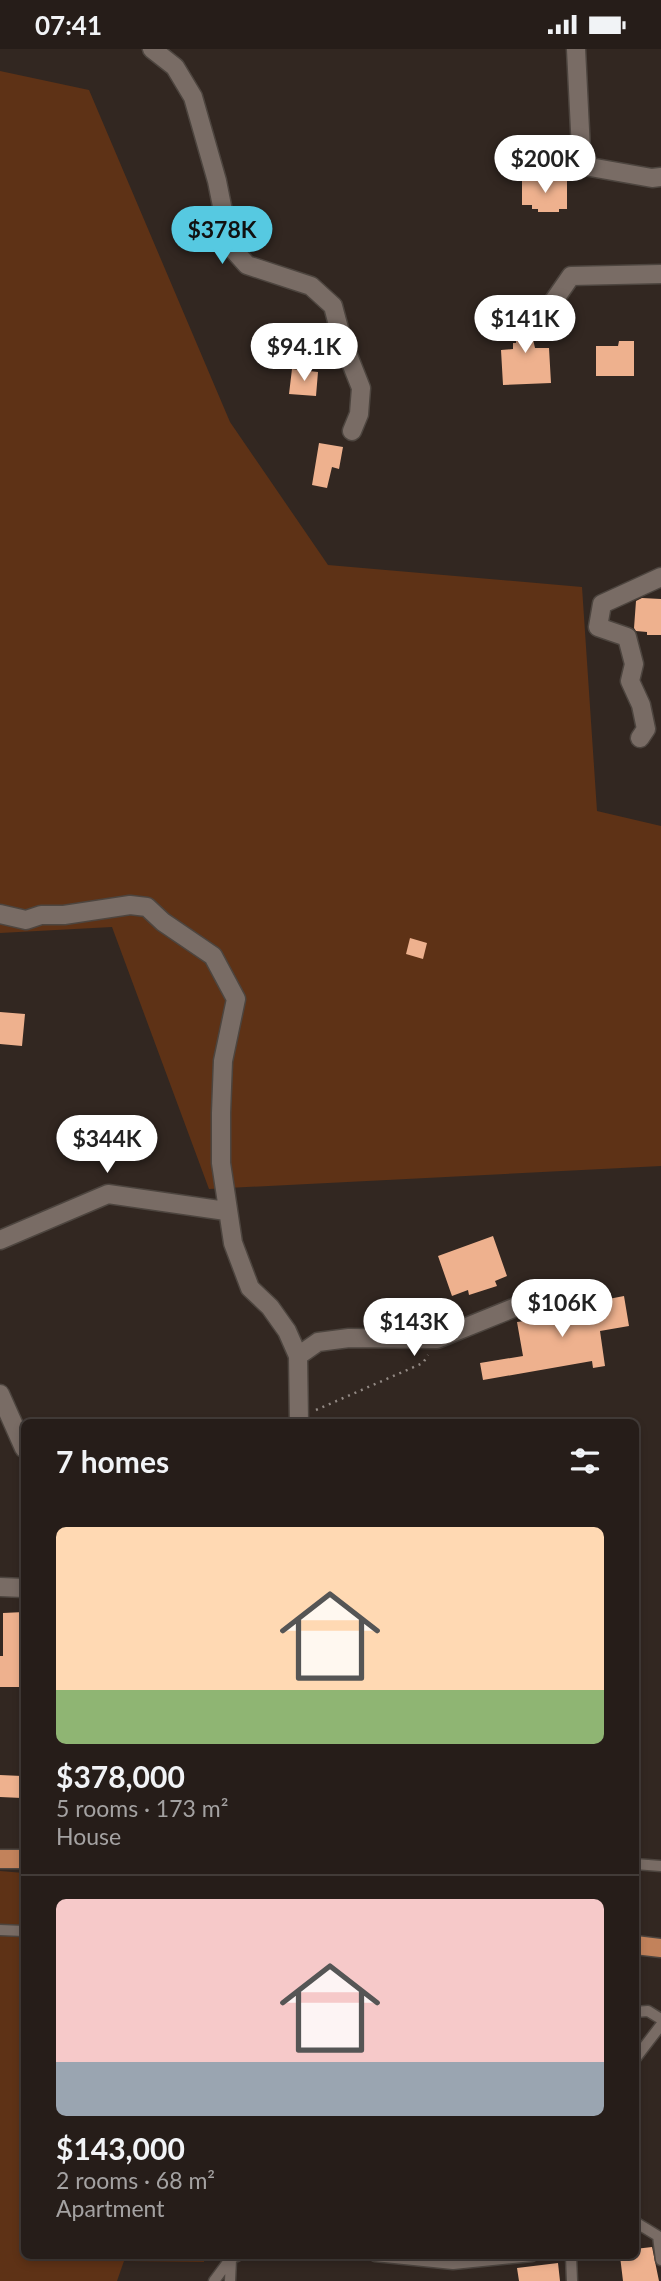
<!DOCTYPE html>
<meta charset="utf-8">
<style>
body{margin:0;font-family:Lato,sans-serif;background:#2e2622;color:#f1f3f6;height:100vh;display:flex;flex-direction:column;font-size:26px;white-space:nowrap}
*{box-sizing:border-box;margin:0}
p{font-size:23px;color:#a4a2a2}
.icon{flex:none;width:38px;height:38px;fill:none;stroke:currentColor;stroke-width:2;stroke-linecap:round;stroke-linejoin:round}
.map{position:relative;flex:1;overflow:hidden}
.panel{position:absolute;left:21px;top:1370px;width:618px;height:840px;display:flex;flex-direction:column;background:#261d19;border-radius:10px;box-shadow:0 4px 10px #0003,0 0 0 2px #423b38}
.panel>*{flex:none}
.price{position:absolute;translate:-50% -60px;padding:0 16px;border-radius:24px;background:#fff;color:#222;font-size:23px;line-height:46px;filter:drop-shadow(0 2px 4px #0008)}
.price::after{content:'';position:absolute;left:50%;top:42px;width:21px;height:16px;margin-left:-10px;background:inherit;clip-path:polygon(0 0,100% 0,50% 100%)}
.price.current{background:#56c9e1;color:#111}
ul{padding:0;list-style:none}
li{display:grid;align-content:center;gap:14px;height:371px;padding:0 35px}
li+li{border-top:2px solid #423b38}
li span{display:grid;place-items:center;height:217px;border-radius:10px;color:#555}
li>.icon{margin-inline-start:auto}
span .icon{width:126px;height:126px;fill:#fffc;stroke-width:1}
li b{font-size:30px}
h2{display:flex;justify-content:space-between;align-items:center;height:84px;padding:0 35px;font-size:30px}
.status{display:flex;justify-content:space-between;align-items:center;height:49px;padding:0 35px;background:#261d19;direction:ltr}
.status svg{height:19px;fill:currentColor}
.map>svg:first-child{display:block}
.green{fill:#5e3216}
.building{fill:#eeb18e}
.lines{fill:none;stroke-linecap:round;stroke-linejoin:round}
.service-casing{stroke:#4d453f;stroke-width:13}
.minor-casing{stroke:#4d453f;stroke-width:21}
.primary-casing{stroke:#4d453f;stroke-width:21}
.path{stroke:#928984;stroke-width:2.5;stroke-dasharray:2 5;stroke-linecap:butt}
.service{stroke:#796c65;stroke-width:10}
.minor{stroke:#796c65;stroke-width:18}
.primary{stroke:#c2825b;stroke-width:18}
</style>
<div class="status"><b>07:41</b><svg viewBox="0 0 49 12"><path d="M0 12V9h3v3zM5 12V6h3v6zM10 12V3h3v9zM15 12V0h3v12zM26 1h20v11H26zM47 4h2v5h-2z"/></svg></div>
<div class="map">
<svg width="661" height="2232" viewBox="0 0 661 2232">
<rect width="100%" height="100%" fill="#322721"/>
<path class="green" d="M0,22l89,19 141,332 98,143 254,22 15,224 64,15v340l-452,23 -97,-262 -112,6z
M0,1822l24,2v383h180v6l-80,-1 -7,20h-117z"/>
<path class="building" d="M567,130v30h-8v3h-21v-3h-6v-4h-10v-25z
M516,252h17v10l-8,11v10l8,7 2,9h14l2,35 -48,2 -2,-35 12,-1v-6h3z
M619,292h15v35h-38v-30h22z
M292,320l26,3 -2,24 -27,-2z
M319,394l24,4 -4,22 -7,-2 -5,21 -15,-3z
M642,549l19,1v36h-14v-3l-11,-1 -2,-3 2,-27z
M410,889l17,5 -4,16 -17,-5z
M0,963l25,2 -3,32 -22,-2z
M145,1069l2,31 -37,2 -2,-30z
M493,1187l14,40 -12,5 2,5 -28,9 -1,-5 -16,6 -14,-40z
M624,1247l5,30 -29,5 5,35 -12,2 -1,-7 -109,19 -3,-17 43,-7 -6,-34 36,-5 -1,-7z
M24,1563v75h-24v-31h3v-43z
M0,1726l22,1v22l-22,-1z
M652,2198l7,34h-36l-3,-25h15v-7z
M558,2214l2,18h-41l-2,-13z"/>
<g class="lines">
<defs>
<path id="service" d="M635,1815l26,2
M0,1881l24,1
M635,1963l13,-1 13,8
M635,2010l26,-34
M635,2173l23,14 3,24
M375,2207l78,8 79,-8
M571,2207l1,25
M214,2232l17,-23 6,-2
M230,2232l1,-21"/>
<path id="minor" d="M152,0l23,18 18,30 24,84 13,65 17,19 64,21 22,20 9,34 19,48 -2,26 -7,17
M576,0l5,101 9,17 62,11 9,-1
M535,279l36,-52 90,-2
M640,689l6,-9 -5,-24 -11,-24 4,-17 -7,-27 -29,-10 4,-23 59,-27
M0,865l26,6 15,-5h23l66,-10 17,2 16,15 50,34 23,43 -13,62 -2,52v50l12,80 17,45 20,19 17,24 11,25
M0,1191l108,-46 118,17
M0,1345l24,54
M299,1374l-1,-67 20,-14 31,-4 88,1 121,-49
M0,1538l24,1"/>
<path id="primary" d="M0,1810h24
M635,1896l26,3"/>
</defs>
<use href="#service" class="service-casing"/>
<use href="#minor" class="minor-casing"/>
<use href="#primary" class="primary-casing"/>
<path class="path" d="M316,1361l107,-47 5,-8"/>
<use href="#service" class="service"/>
<use href="#minor" class="minor"/>
<use href="#primary" class="primary"/>
</g>
</svg>
<b class="price" style="left:545px;top:146px">$200K</b>
<b class="price current" style="left:222px;top:217px">$378K</b>
<b class="price" style="left:525px;top:306px">$141K</b>
<b class="price" style="left:304px;top:334px">$94.1K</b>
<b class="price" style="left:107px;top:1126px">$344K</b>
<b class="price" style="left:562px;top:1290px">$106K</b>
<b class="price" style="left:414px;top:1309px">$143K</b>
<section class="panel">
<h2>7 homes<svg class="icon" aria-label="filters" viewBox="0 0 24 24"><path d="M4 7h16M4 17h16"/><circle cx="9" cy="7" r="2"/><circle cx="15" cy="17" r="2"/></svg></h2>
<ul>
<li><span style="background:linear-gradient(#ffd9b3 75%,#8fb573 0)"><svg class="icon" aria-label="home" viewBox="0 0 24 24"><path d="M3 11l9-7 9 7M6 9v11h12V9"/></svg></span><div><b>$378,000</b><p>5 rooms · 173 m²</p><p>House</p></div></li>
<li><span style="background:linear-gradient(#f6c9c9 75%,#9aa5b1 0)"><svg class="icon" aria-label="home" viewBox="0 0 24 24"><path d="M3 11l9-7 9 7M6 9v11h12V9"/></svg></span><div><b>$143,000</b><p>2 rooms · 68 m²</p><p>Apartment</p></div></li>
</ul>
</section>
</div>
